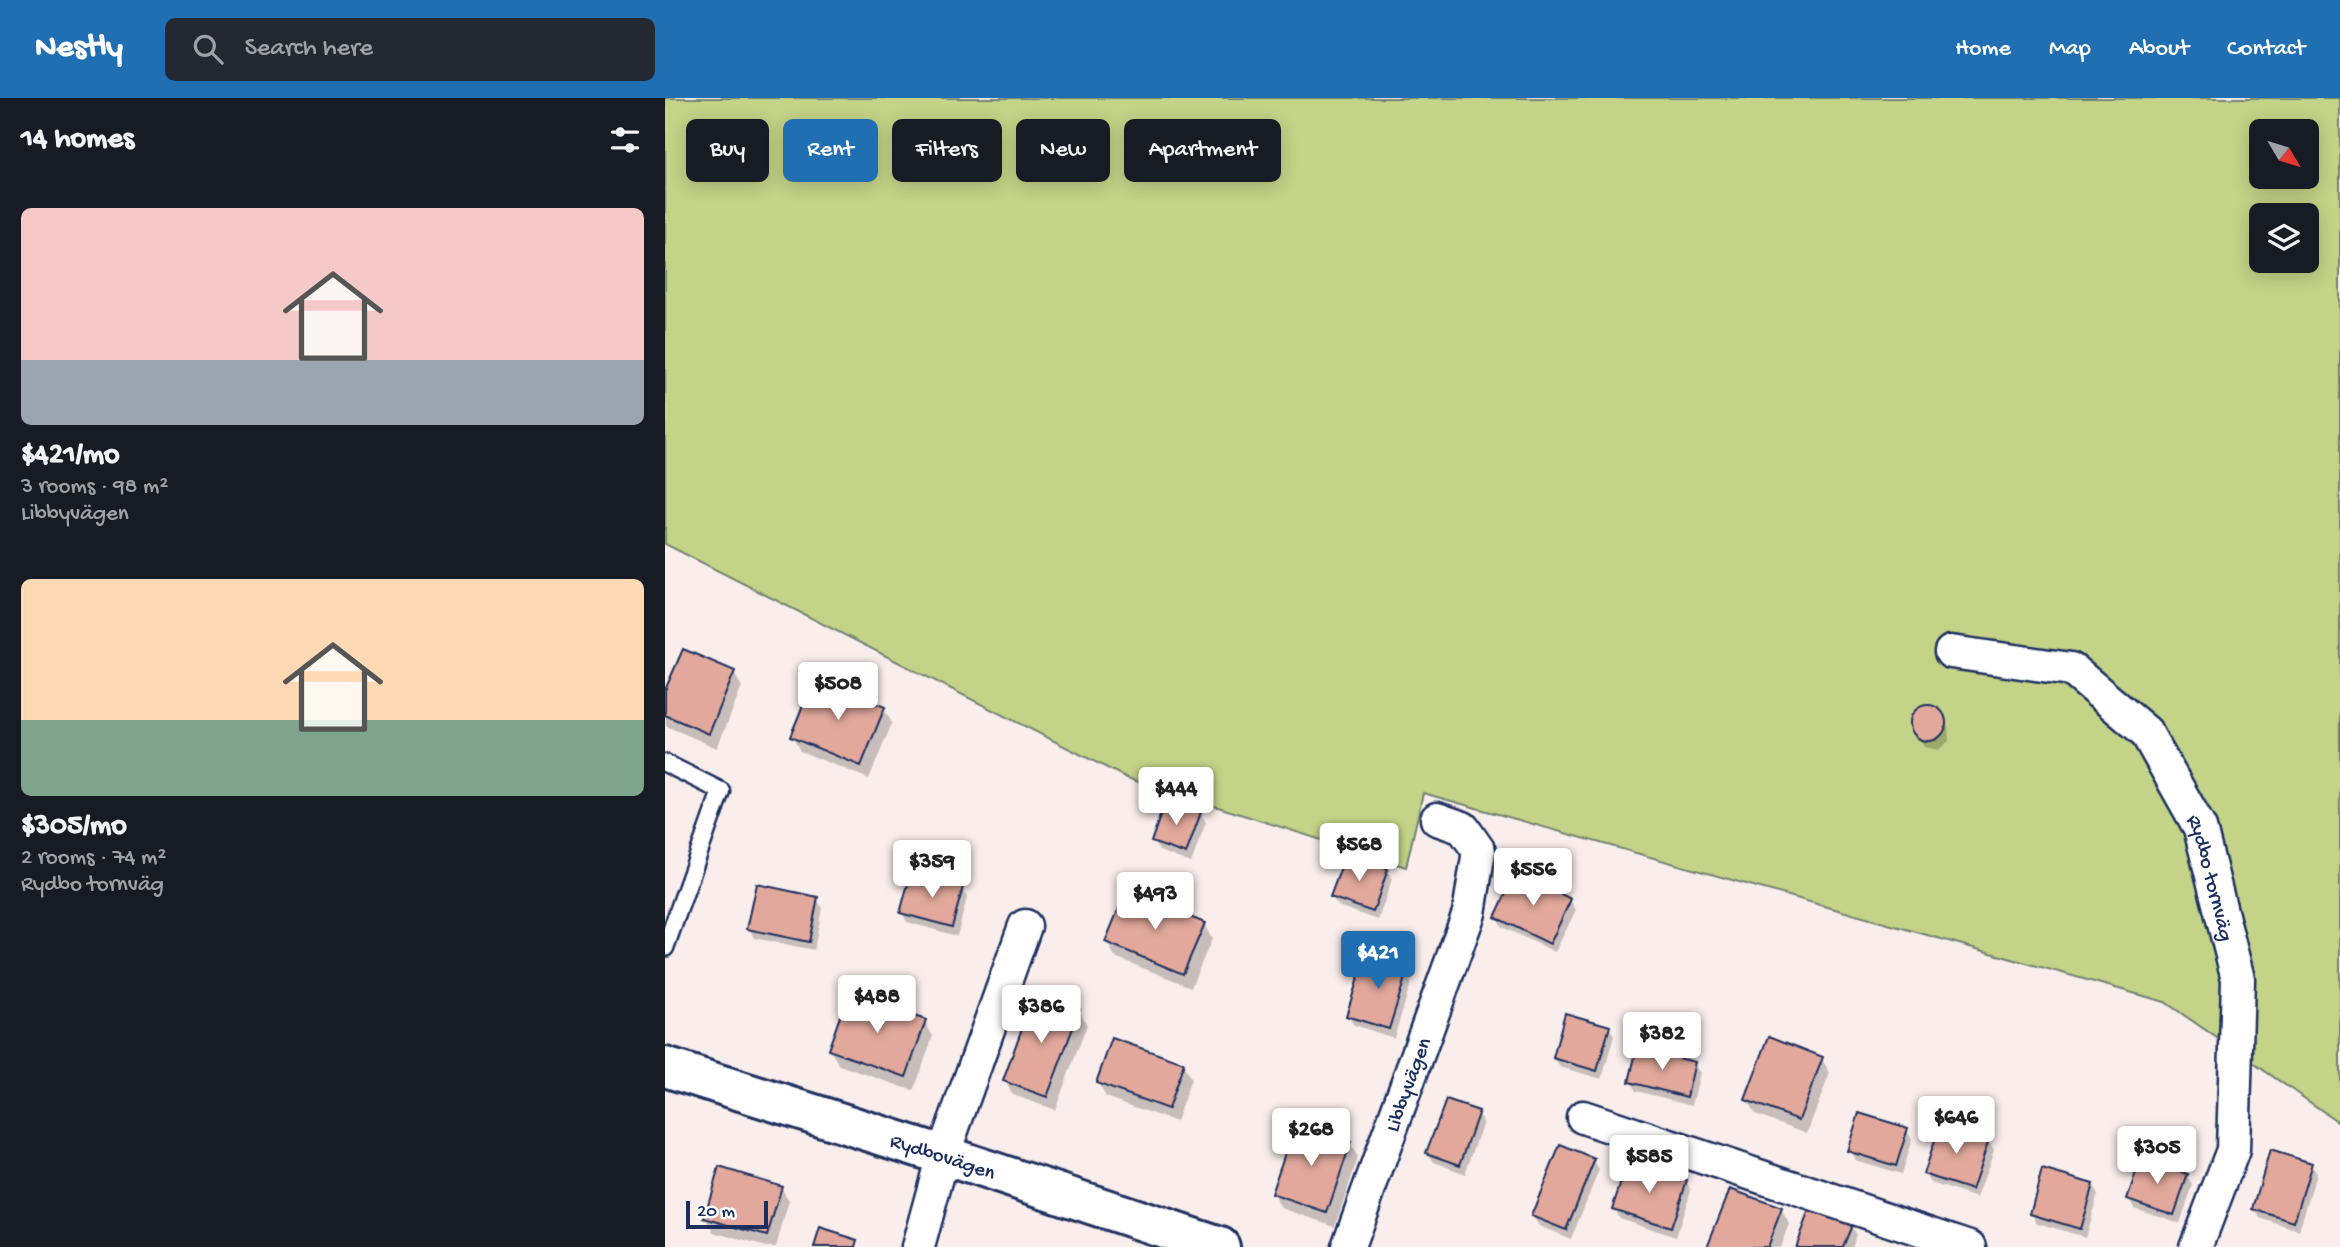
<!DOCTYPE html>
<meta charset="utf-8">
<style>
body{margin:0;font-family:"Gochi Hand",sans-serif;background:#242831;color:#f1f3f6;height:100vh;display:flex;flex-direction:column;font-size:26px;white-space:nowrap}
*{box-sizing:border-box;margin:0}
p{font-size:23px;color:#9ea1a6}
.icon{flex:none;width:38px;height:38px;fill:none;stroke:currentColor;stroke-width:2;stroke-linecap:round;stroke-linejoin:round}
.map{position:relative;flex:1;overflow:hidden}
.details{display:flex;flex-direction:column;background:#171b24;width:665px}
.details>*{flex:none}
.guide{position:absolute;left:21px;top:21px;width:665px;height:63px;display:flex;gap:14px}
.needle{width:46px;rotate:128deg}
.controls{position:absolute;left:1584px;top:21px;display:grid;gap:14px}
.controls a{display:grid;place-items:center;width:70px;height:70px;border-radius:10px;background:#171b24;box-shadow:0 4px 18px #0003;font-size:35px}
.scale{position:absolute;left:21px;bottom:18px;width:82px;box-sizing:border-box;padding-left:7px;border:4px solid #1b2f5e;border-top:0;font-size:19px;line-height:24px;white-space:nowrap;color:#1b2f5e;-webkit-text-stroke:5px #fff;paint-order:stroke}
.price{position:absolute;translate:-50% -60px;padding:0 16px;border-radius:7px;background:#fff;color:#222;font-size:23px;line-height:46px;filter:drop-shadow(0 2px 4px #0008)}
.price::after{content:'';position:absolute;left:50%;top:42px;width:21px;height:16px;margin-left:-10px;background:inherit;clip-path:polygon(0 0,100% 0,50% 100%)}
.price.current{background:#1f6fb2;color:#fff}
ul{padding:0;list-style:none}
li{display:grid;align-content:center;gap:14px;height:371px;padding:0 21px}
li span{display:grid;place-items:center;height:217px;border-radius:10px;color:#555}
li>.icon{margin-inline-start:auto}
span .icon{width:126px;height:126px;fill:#fffc;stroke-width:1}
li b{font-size:30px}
h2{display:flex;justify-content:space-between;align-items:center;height:84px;padding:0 21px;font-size:30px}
.chip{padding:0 24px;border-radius:10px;background:#171b24;box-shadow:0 4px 18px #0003;font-size:24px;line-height:63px}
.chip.current{background:#1f6fb2;color:#fff}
header{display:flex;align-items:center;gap:42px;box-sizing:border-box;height:98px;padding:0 35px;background:#1f6fb2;color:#fff}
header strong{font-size:33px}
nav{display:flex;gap:38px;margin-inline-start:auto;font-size:24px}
.search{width:490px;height:63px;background:#242831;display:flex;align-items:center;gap:18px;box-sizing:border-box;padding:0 24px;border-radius:10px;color:#9ea1a6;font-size:26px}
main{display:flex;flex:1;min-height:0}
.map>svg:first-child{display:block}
.green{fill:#c4d387;stroke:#708172;stroke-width:2;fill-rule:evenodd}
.shadow{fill:#0003}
.building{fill:#e1a89b;stroke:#1b2f5e;stroke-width:2}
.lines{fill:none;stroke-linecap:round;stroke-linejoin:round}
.service-casing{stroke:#1b2f5e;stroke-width:21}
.minor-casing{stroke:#1b2f5e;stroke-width:37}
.tertiary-casing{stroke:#1b2f5e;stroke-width:44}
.service{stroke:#fff;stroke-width:16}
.minor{stroke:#fff;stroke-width:32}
.tertiary{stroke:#fff;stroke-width:38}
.labels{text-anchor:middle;stroke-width:7;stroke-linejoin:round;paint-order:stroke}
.street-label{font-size:21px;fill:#1b2f5e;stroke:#fff}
</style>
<header>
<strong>Nestly</strong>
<div class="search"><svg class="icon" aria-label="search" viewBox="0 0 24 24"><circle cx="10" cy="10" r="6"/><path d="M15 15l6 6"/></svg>Search here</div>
<nav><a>Home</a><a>Map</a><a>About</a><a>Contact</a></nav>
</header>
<main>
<section class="details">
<h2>14 homes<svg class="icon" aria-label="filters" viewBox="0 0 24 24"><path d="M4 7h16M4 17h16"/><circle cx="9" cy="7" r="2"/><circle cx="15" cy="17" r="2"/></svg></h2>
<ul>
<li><span style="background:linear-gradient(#f6c9c9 70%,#9aa5b1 0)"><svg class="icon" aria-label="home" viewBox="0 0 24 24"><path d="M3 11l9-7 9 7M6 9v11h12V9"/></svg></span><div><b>$421/mo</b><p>3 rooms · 98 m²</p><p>Libbyvägen</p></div></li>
<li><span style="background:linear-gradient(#ffd9b3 65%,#7fa58c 0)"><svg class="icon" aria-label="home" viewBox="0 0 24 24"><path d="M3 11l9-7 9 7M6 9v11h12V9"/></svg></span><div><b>$305/mo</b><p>2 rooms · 74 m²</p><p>Rydbo tornväg</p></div></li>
</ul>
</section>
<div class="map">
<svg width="1675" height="1149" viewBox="0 0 1675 1149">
<rect width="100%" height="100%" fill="#f9eeeb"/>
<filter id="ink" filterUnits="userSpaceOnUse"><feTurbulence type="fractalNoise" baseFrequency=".0143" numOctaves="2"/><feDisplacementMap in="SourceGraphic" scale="14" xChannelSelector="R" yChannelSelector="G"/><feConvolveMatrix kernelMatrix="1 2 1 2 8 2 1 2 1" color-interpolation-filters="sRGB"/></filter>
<g filter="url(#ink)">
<path class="green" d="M0,0h1675v1025l-175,-121 -742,-209 -17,74 -279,-89 -462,-234zM1596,33h46v46h-46zM1596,117h46v46h-46z"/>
<path class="shadow" d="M69,575l8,14 -25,61 -51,-22 -1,-31z
M1259,610l14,3 10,16 1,14 -11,9 -14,-3 -12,-23 6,-13z
M219,611l8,14 -23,56 -69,-28 -8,-15z
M535,715l6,9 -15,41 -32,-12 -6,-9z
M722,772l5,9 -14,41 -40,-14 -6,-9z
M297,790l5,10 -10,38 -50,-14 -5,-9z
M152,801l5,9 -8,42 -60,-12 -5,-10z
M905,802l6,10 -21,42 -53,-25 -5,-10z
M539,826l8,15 -21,48 -76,-30 -8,-15z
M743,869l5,9 -19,62 -40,-13 -6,-9z
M414,912l8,15 -32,85 -42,-15 -8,-14z
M260,924l8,14 -19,55 -75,-26 -9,-15z
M944,929l5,9 -12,43 -42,-12 -6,-9z
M1156,960l9,15 -23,60 -52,-19 -8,-14z
M1029,966l6,9 -8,32 -56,-14 -5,-9z
M518,967l8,14 -15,43 -70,-25 -8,-14z
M812,1015l6,9 -18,52 -31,-12 -6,-9z
M1241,1031l6,10 -11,35 -46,-14 -6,-10z
M1323,1042l6,10 -17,48 -46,-15 -6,-9z
M685,1046l8,14 -23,68 -54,-18 -8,-14z
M928,1062l6,10 -28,69 -32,-13 -6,-10z
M1646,1067l5,9 -17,57 -39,-13 -6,-9z
M1522,1077l6,10 -13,38 -46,-15 -5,-9z
M1021,1083l5,9 -15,47 -57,-19 -5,-9z
M1427,1087l6,9 -13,43 -48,-14 -5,-9z
M116,1089l8,14 -13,46h-10l-52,-15 -8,-15z
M1116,1111l8,15 -9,23h-71z
M1186,1128l5,9 -4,12h-55z"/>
<path class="building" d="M18,551l52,22 -26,63 -44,-19v-25z
M149,580l71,29 -24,59 -71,-29z
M1245 625a18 18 0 1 1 36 0a18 18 0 1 1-36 0Z
M501,701l35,13 -15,42 -35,-12z
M681,756l42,15 -15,43 -43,-15z
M851,774l55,27 -21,45 -55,-27z
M246,775l52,14 -11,40 -52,-14z
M92,786l61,13 -9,45 -62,-13z
M461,793l79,32 -22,51 -78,-32z
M701,855l43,12 -20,64 -43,-13z
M370,894l45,17 -33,88 -44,-16z
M183,896l78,26 -20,57 -78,-27z
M900,915l45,13 -13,45 -44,-13z
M1104,938l54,21 -24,63 -54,-20z
M447,940l72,25 -16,46 -72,-26z
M972,950l58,14 -8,35 -58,-15z
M781,1002l33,11 -19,54 -34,-12z
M1194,1015l49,15 -12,38 -49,-15z
M1275,1025l49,16 -17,51 -49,-16z
M630,1026l56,18 -24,71 -56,-19z
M895,1047l35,14 -29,71 -35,-14z
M1605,1052l42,13 -18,59 -41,-13z
M1476,1060l47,16 -14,41 -47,-16z
M963,1063l59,19 -16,48 -59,-19z
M54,1069l63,19 -15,50 -63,-18z
M1377,1071l51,15 -13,45 -50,-15z
M1065,1091l52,19 -15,39h-60z
M1145,1110l42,17 -9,22h-48z
M155,1130l38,12 -2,7h-42z"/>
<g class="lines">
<defs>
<path id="service" d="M0,665l56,28 -56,157"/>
<g id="minor">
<path id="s1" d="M1286,554l120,17 75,63 54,96 38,151 -5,171 -37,97"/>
<path d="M918,1019l387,130"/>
<path d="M253,1149l25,-92 82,-229"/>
<path id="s2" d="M683,1149l121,-334 10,-62 -16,-23 -26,-9"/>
</g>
<g id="tertiary">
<path id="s3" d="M0,969l278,88 277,92"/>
</g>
</defs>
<use href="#service" class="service-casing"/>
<use href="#minor" class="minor-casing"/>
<use href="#tertiary" class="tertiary-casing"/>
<use href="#service" class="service"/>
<use href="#minor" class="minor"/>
<use href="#tertiary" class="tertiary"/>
</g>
</g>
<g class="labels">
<g class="street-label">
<text dy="7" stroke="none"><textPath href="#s1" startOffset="380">Rydbo tornväg</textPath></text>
<text dy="7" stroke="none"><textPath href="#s2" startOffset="173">Libbyvägen</textPath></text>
<text dy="7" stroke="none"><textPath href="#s3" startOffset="292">Rydbovägen</textPath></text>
</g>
</g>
</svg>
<div class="controls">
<a><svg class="needle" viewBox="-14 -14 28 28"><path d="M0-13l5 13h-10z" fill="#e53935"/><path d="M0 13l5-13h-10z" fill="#9ea1a6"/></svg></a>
<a><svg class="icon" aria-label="layers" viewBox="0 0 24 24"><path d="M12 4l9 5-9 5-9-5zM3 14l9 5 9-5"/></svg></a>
</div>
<div class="scale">20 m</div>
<b class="price" style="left:173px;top:624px">$508</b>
<b class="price" style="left:511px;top:729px">$444</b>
<b class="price" style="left:694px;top:785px">$568</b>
<b class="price" style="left:267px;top:802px">$359</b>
<b class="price" style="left:868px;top:810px">$556</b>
<b class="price" style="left:490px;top:834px">$493</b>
<b class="price current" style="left:713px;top:893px">$421</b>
<b class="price" style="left:212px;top:937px">$488</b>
<b class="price" style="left:376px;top:947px">$386</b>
<b class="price" style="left:997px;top:974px">$382</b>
<b class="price" style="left:1291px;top:1058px">$646</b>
<b class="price" style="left:646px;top:1070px">$268</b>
<b class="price" style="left:1492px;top:1088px">$305</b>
<b class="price" style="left:984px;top:1097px">$585</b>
<div class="guide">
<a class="chip">Buy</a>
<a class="chip current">Rent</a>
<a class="chip">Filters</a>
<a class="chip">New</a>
<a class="chip">Apartment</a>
</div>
</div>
</main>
